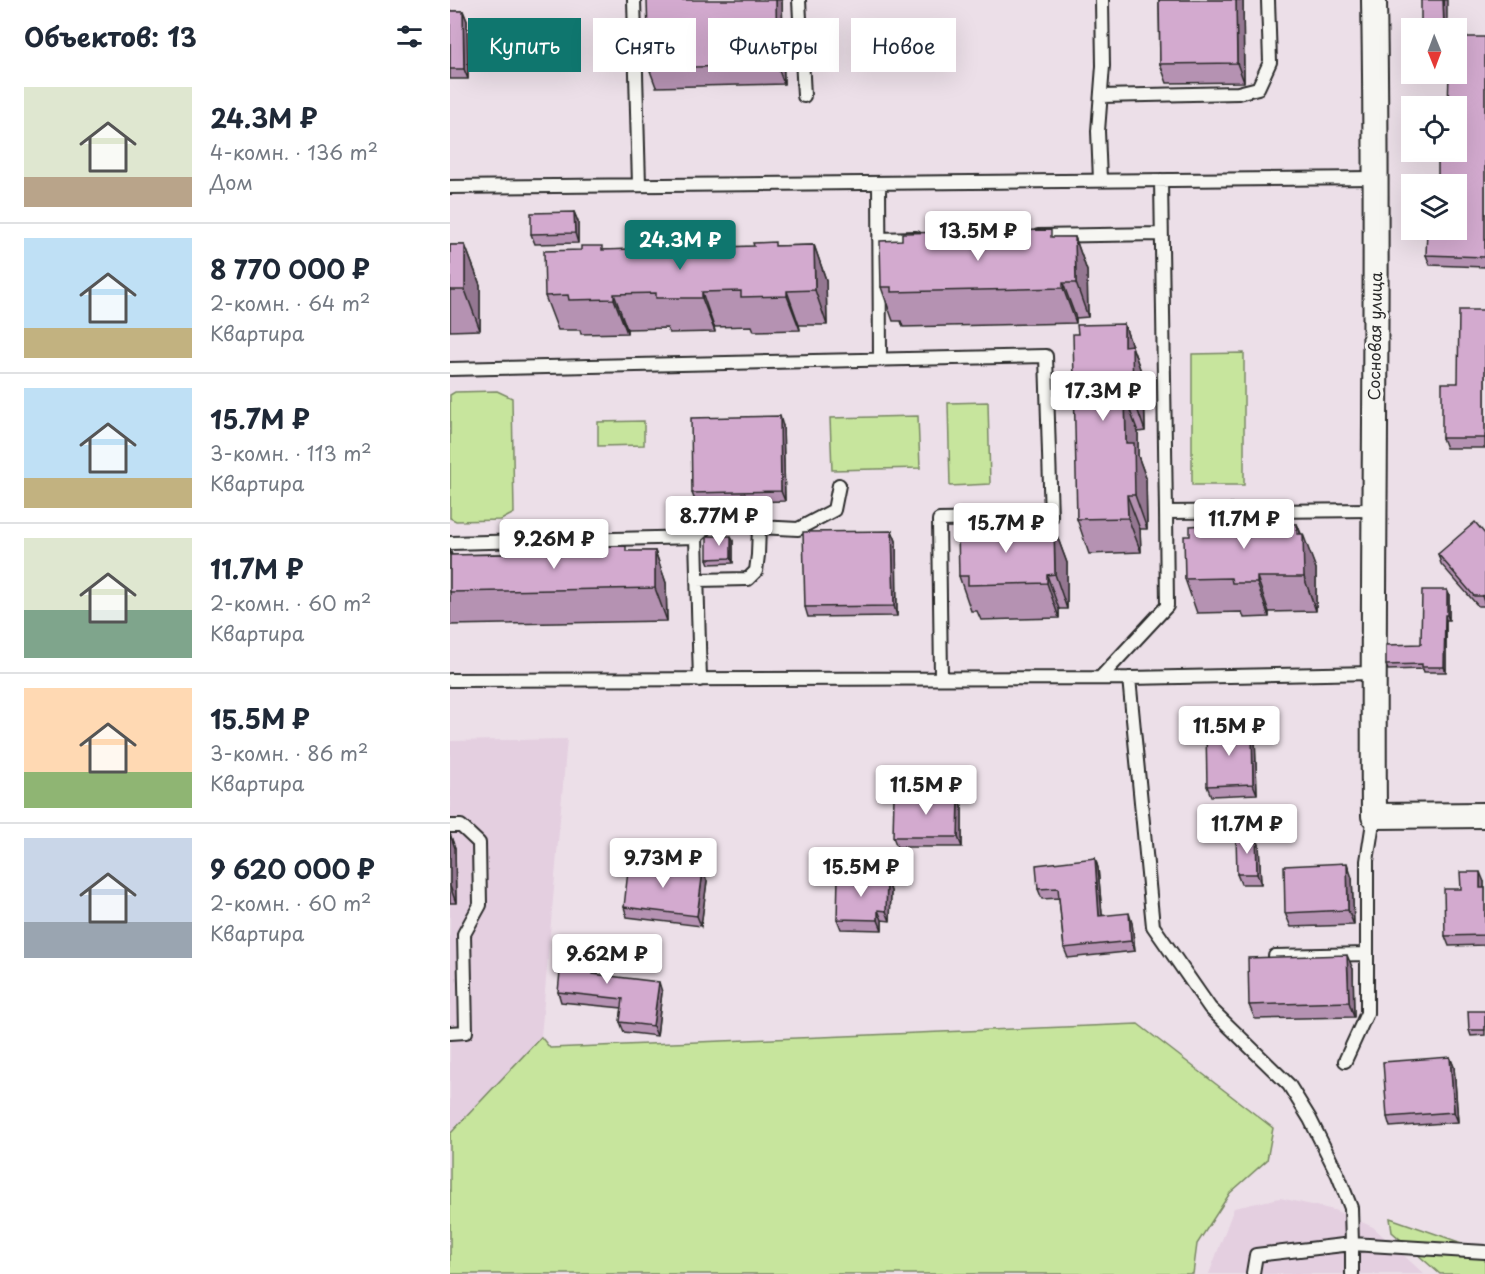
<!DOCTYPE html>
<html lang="ru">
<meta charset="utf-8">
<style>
body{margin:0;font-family:"Playpen Sans",sans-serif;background:#f2f2f3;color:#1f2937;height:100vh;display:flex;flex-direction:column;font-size:22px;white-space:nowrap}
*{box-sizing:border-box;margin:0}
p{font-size:20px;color:#747a83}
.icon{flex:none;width:33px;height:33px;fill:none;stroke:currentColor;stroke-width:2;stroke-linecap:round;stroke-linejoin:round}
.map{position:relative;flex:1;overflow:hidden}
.details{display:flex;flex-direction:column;background:#fff;width:450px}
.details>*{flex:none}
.hud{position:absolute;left:18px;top:18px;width:570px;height:54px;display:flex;gap:12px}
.needle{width:39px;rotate:179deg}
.fabs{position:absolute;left:951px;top:18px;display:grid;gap:12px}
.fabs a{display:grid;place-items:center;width:66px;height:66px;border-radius:0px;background:#fff;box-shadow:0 6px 24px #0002;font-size:30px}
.price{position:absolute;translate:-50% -51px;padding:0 14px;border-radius:6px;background:#fff;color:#222;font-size:20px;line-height:39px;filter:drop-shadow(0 2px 3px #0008)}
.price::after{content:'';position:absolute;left:50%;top:36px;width:18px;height:14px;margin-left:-9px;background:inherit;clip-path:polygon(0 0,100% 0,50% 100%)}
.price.active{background:#0f766e;color:#fff}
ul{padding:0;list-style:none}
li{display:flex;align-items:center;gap:18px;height:150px;padding:0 24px}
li+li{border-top:2px solid #e0e1e3}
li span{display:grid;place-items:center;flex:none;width:168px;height:120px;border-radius:0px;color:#555}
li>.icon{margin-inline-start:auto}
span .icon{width:72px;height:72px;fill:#fffc;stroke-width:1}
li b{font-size:26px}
h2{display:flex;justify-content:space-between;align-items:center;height:72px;padding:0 24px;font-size:26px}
.chip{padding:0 21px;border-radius:0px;background:#fff;box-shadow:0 6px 24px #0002;font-size:21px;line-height:54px}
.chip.active{background:#0f766e;color:#fff}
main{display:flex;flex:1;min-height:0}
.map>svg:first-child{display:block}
.built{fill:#e4cfe0}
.green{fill:#c7e59d;stroke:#798864;stroke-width:1.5}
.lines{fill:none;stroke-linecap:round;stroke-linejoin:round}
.lane-casing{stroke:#2b2b2b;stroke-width:16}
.street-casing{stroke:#2b2b2b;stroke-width:28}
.lane{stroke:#f6f6f2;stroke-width:12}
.street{stroke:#f6f6f2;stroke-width:24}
.wall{fill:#b592b2;stroke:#2b2b2b;stroke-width:1.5}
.shaded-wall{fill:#947791;stroke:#2b2b2b;stroke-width:1.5}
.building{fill:#d3aacf;stroke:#2b2b2b;stroke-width:1.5}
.labels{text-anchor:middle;stroke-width:6;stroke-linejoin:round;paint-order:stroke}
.street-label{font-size:16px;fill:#2b2b2b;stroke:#f6f6f2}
</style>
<main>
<section class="details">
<h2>Объектов: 13<svg class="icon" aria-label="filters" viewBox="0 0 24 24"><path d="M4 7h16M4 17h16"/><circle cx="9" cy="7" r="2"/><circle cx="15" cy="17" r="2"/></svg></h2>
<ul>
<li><span style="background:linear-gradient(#dfe7d0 75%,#b9a48a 0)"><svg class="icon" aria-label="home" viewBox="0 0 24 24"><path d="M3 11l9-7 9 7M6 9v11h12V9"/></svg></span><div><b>24.3M ₽</b><p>4-комн. · 136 m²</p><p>Дом</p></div></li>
<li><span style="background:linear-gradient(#bfe0f5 75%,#c2b280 0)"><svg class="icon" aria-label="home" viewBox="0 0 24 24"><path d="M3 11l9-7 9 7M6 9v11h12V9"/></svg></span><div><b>8 770 000 ₽</b><p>2-комн. · 64 m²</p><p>Квартира</p></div></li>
<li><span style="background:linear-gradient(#bfe0f5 75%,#c2b280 0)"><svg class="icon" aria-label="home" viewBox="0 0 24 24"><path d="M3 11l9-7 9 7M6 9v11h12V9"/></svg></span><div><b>15.7M ₽</b><p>3-комн. · 113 m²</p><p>Квартира</p></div></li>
<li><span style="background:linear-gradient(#dfe7d0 60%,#7fa58c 0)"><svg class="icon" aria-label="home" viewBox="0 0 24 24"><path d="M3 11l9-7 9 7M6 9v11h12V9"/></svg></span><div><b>11.7M ₽</b><p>2-комн. · 60 m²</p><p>Квартира</p></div></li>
<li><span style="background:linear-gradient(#ffd9b3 70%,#8fb573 0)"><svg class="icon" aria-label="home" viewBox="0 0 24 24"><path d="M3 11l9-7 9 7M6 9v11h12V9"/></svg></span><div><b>15.5M ₽</b><p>3-комн. · 86 m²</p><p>Квартира</p></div></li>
<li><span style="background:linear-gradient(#c9d6e8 70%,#9aa5b1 0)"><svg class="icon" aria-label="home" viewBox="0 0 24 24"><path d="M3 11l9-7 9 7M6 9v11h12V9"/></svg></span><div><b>9 620 000 ₽</b><p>2-комн. · 60 m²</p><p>Квартира</p></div></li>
</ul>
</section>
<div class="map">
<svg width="1035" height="1274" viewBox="0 0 1035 1274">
<rect width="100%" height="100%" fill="#ecdfe8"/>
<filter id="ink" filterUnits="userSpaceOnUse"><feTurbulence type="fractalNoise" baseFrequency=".0167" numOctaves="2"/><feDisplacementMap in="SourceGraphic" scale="12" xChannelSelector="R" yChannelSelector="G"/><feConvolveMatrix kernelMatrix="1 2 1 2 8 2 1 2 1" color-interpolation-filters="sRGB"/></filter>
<g filter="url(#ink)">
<path class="built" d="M117,739l-26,298 -91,97v-393z
M830,1198l54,12 39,17 51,47h-215l25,-66z"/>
<path class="green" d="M794,353v132h-52v-131z
M47,391l15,7 2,115 -13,7 -45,1 -6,-3v-123l5,-3z
M538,402l2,82 -40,2 -2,-83z
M468,416l2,52 -88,2 -2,-52z
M194,421v24l-46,1v-24z
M688,1024l135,104 -6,32 -37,33 -33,51 -4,30h-743v-140l91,-97 9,11z
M940,1218l95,33v23h-45l-48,-42z"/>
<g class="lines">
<defs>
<path id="lane" d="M184,0l5,185
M349,0l5,96
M651,96l137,-3 20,-5 12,-26 -2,-62
M650,180l-2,-49 5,-65 -1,-66
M711,180l5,332 207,-2
M429,184l1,175
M0,187l927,-9
M588,236l122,-2
M489,238l76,-2
M429,239l37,-1
M0,369l596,-13 5,162 -112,2 2,157
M246,537l17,-15 32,-1 14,6 39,2 36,-19 5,-25
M0,543l246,-6 4,143
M247,580l51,-1 8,-8 2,-16 1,-28
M651,677l66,-71 -1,-94
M679,678l24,248 57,82 79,77 21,34 28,56 13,33 1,36 133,8
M0,680l679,-2 244,-5
M0,826h11l18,17 1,62 -16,29 2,98 -16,1
M825,956l92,-2
M895,1061l22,-48v-152l7,-45
M803,1273l3,-18 96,-11v30"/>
<path id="street" d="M924,0c5,272 -2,544 0,816l111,-1"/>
</defs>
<use href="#lane" class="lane-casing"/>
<use href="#street" class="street-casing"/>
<use href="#lane" class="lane"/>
<use href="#street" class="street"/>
</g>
<path class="wall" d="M332,0l2,84 -128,3 -7,-19z
M709,0h84l1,82 -77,1 -7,-19z
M0,11h13l4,10 1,58h-18z
M1035,37v230l-55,-2 -4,-10 30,-25z
M124,212l4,10v21l-43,1 -4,-10z
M625,237l12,34 1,46 -12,1v5l-173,4 -2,-6h-8l-12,-34 21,-47z
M0,245h15l15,40v45l-30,1z
M364,245l12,35 1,45h-28l1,5 -46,1 -2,-5 -38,1 1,5 -46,1 -2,-5 -40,1v4l-46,1 -1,-4h-22l-13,-34 59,-46z
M1035,310v138h-39l-4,-10 16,-55z
M674,324l20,56 1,51 -7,1v24l8,22 1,51h-7l1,23 -52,2 -12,-35 1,-185z
M333,426l2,75 -89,2 -4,-10z
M581,522l3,6h20l13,35v46h-8v9l-78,2 -4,-9h-6l-12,-35 19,-47z
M832,524h15l19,45v42l-47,1v5l-25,1 -2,-6 -45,1 -12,-34 5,-43z
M442,531l4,10 1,75 -89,1 -3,-10z
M1035,534v72h-7l-37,-42 -3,-10z
M283,541v22l-24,1 -2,-5z
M0,549l2,6 203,-4 11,32 1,38 -217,4z
M997,590l2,5v25h-3v52h-22l-1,-3 -35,1 -2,-5 35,-21z
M802,728l3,10 2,56 -46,2 -4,-10z
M512,806v41h-65l-4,-10z
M0,834l5,14 1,55h-6z
M809,845l2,39h-20l-4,-10z
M645,858l3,10 4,47 30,8 3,28 -67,7 -4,-10 -5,-50 -17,1 -4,-10z
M429,878l2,3h6l4,10 -1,30 -8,-1v10l-41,-1 -4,-10z
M902,878l2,47 -63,2 -6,-14z
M257,881l-6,45 -74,-9 -3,-10z
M1034,882v6h1v57l-36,1 -4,-10 16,-47z
M150,955l-2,20 64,17 -5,44 -33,-4 -4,-10 2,-14 -61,-6 -3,-10z
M903,969l1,48 -99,2 -6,-14z
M1035,1011v24l-14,1 -2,-6z
M1000,1057l4,10 4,55 -68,5 -3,-10z"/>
<path class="shaded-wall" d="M326,0h6l2,84 -7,-19z
M786,0h7l1,82 -7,-19z
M993,0h4v28h-3z
M13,11l4,10 1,58 -4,-10z
M124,212l4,10v21l-3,-10z
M625,237l12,34 1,46 -12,-34z
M15,245l15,40v45l-15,-40z
M364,245l12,35 1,45 -12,-35z
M613,283l13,35v5l-13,-35z
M337,291l12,34 1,5 -13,-34z
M252,292l12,35 1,5 -13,-34z
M164,294l13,35v4l-13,-34z
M674,324l20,56 1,51 -12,-34 -9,-51z
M675,397l13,35v24l8,22 1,51 -12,-34 -9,-52z
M330,416l3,10 2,75 -4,-10z
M677,495l13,34 1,23 -13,-34z
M847,524l6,17v-7l13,35v42l-12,-34 -7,-43z
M604,528l13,35v46l-12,-35z
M442,531l4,10 1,75 -3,-10z
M281,536l2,5v22l-2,-5z
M205,551l11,32 1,38 -12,-33z
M597,575l12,34v9l-12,-35z
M807,577l12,35v5l-12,-34z
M997,590l2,5v25l-2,-5z
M1035,594v11l-3,-9z
M995,615l1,5v52l-2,-5z
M802,728l3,10 2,56 -4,-10z
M509,796l3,10v41l-4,-10z
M0,834l5,14 1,55 -6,-17z
M806,835l3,10 2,39 -4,-10z
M645,858l3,10 5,58 -4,-10z
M897,863l5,15 2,47 -6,-15z
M253,871l4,10 -6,45 -4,-10z
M1030,872l4,10v16l-4,-10z
M437,881l4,10 -1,30 -4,-10z
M428,910l4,10v10l-4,-10z
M679,913l3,10 3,28 -4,-10z
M146,945l4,10 -3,29 -4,-10z
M897,955l6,14 1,48 -5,-15z
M209,982l3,10 -5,44 -4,-10z
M1000,1057l4,10 4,55 -4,-10z"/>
<path class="building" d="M197,0h129l1,65 -128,3z
M709,0h77l1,63 -77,1z
M971,0h22l1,28h-23z
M0,11h13l1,58h-14z
M1006,37h29v220l-59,-2 1,-25h29v-46h-18v-32h18v-46h-8l1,-32h7z
M124,212l1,21 -44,1v-21z
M601,230v7h24l1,46h-13v5l-172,4v-5h-10l-1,-46 22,-1v-7l51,-1v7l47,-1v-7z
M325,242v4l39,-1 1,45 -28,1v5l-46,1v-6l-39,1v6h-46v-5l-42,1v5l-45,1 -1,-5 -23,1 -1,-45 37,-1v-4h21v4l66,-2v-3l21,-1v4l65,-2 -1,-3z
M0,245h15v45h-15z
M1009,310h26v128h-43v-55h16z
M674,324v22l8,-1 1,52h-8l1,46h8l1,52h-8l1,23 -51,1 -4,-185h5l-1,-9z
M330,416l1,75 -89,2 -1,-75z
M829,517v7h18v10h6l1,43h-47v6h-25l-1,-5 -46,1 -1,-43h6v-10l15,-1v-6z
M527,522h54v6h23l1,46 -8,1v8l-79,2v-9h-9l-1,-46 20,-1z
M1025,522l10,12v60l-3,2h-8l-36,-42z
M442,531l2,75 -89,1 -2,-75z
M257,536h24v22l-24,1z
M176,546v5h29v37l-205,4v-43v6l57,-1v-6h21v5l55,-1v-5z
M972,590h25v25h-2l-1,52h-22v-3l-36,1v-20l35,-1z
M802,728l1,56 -46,2 -1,-57z
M444,795l65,1 -1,41h-65z
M806,835l1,39h-20l-1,-38z
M645,858l4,58 30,-3 2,28 -67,7 -6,-60 -20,1 -2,-24z
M179,862l74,9 -6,45 -73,-9z
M897,863l1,47 -63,3 -1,-47z
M1010,872h20v16h5v47l-40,1 -1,-47h17z
M388,877l41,1v3h8l-1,30 -8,-1v10l-41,-1z
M113,942l33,3 -3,29 66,8 -6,44 -33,-4 3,-23 -65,-7z
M897,955l2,47 -100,3 -1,-47z
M1018,1011h17v19h-16z
M1000,1057l4,55 -67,5 -4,-55z"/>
</g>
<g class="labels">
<g class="street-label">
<text transform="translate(925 336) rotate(-89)" y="6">Сосновая улица</text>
</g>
</g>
</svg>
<div class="fabs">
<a><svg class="needle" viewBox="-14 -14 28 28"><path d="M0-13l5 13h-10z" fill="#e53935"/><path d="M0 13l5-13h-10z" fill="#747a83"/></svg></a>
<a><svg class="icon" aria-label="locate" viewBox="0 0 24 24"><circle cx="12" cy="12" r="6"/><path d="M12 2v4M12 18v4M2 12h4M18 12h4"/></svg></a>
<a><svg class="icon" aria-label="layers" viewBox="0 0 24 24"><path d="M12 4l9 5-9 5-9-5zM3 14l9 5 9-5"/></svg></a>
</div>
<b class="price" style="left:528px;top:262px">13.5M ₽</b>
<b class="price active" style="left:230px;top:271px">24.3M ₽</b>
<b class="price" style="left:653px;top:422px">17.3M ₽</b>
<b class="price" style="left:269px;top:547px">8.77M ₽</b>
<b class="price" style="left:794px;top:550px">11.7M ₽</b>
<b class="price" style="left:556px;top:554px">15.7M ₽</b>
<b class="price" style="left:104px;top:570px">9.26M ₽</b>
<b class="price" style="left:779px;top:757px">11.5M ₽</b>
<b class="price" style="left:476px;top:816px">11.5M ₽</b>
<b class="price" style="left:797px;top:855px">11.7M ₽</b>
<b class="price" style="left:213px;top:889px">9.73M ₽</b>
<b class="price" style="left:411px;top:898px">15.5M ₽</b>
<b class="price" style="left:157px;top:985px">9.62M ₽</b>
<div class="hud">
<a class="chip active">Купить</a>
<a class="chip">Снять</a>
<a class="chip">Фильтры</a>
<a class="chip">Новое</a>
</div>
</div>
</main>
